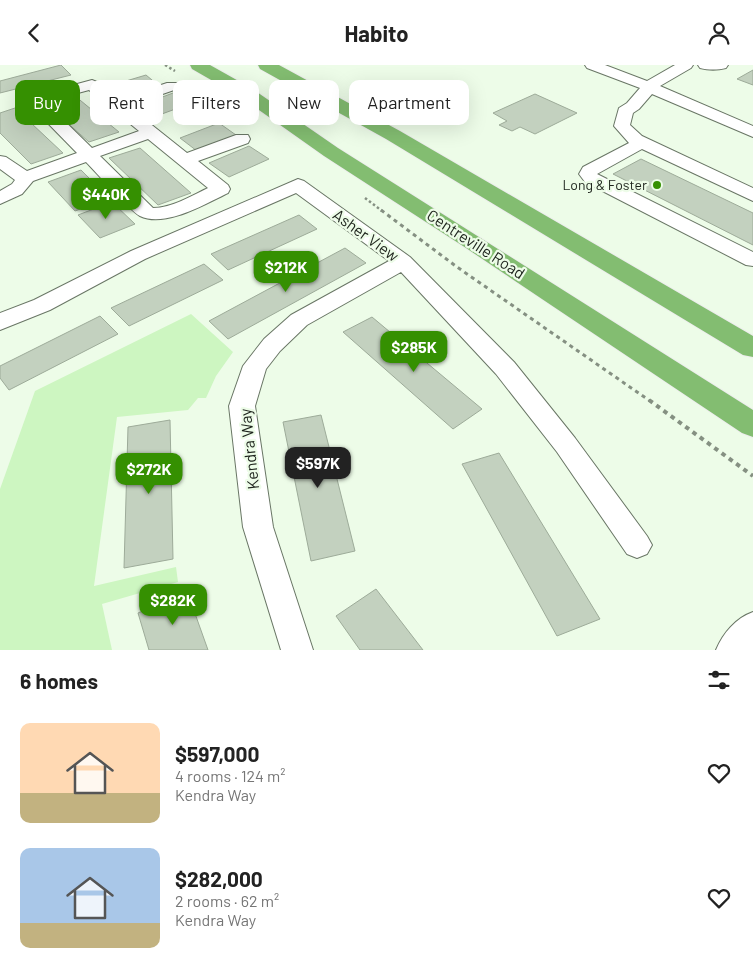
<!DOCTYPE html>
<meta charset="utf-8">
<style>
body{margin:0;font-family:Barlow,sans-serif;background:#f2f2f2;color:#222;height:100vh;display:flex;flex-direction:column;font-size:19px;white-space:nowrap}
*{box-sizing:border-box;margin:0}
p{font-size:16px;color:#767676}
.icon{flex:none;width:28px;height:28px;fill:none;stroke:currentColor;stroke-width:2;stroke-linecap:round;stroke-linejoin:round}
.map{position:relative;height:585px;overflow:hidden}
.details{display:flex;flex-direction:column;background:#fff;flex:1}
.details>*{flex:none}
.banner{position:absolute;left:15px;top:15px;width:500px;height:45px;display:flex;gap:10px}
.price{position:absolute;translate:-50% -42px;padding:0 11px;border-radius:10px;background:#359001;color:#fff;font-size:16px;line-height:32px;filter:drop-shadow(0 1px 2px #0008)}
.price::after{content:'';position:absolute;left:50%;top:30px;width:15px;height:11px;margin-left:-8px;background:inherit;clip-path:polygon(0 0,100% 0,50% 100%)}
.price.selected{background:#222;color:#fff}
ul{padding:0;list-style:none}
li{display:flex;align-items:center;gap:15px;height:125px;padding:0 20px}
li span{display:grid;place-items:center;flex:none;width:140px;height:100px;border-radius:10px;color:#555}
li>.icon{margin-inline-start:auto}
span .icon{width:60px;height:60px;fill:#fffc;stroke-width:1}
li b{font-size:21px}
h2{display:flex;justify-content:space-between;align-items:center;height:60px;padding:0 20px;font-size:21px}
.chip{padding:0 18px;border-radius:10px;background:#fff;box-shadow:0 5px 20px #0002;font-size:18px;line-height:45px}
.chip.selected{background:#359001;color:#fff}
header{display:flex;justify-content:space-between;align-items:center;height:65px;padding:0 20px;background:#fff;font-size:22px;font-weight:700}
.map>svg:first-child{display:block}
.green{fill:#cdf6c1}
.building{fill:#c3d1bf;stroke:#9dab99}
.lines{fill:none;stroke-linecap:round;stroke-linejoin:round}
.minor-casing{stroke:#697665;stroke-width:2}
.highway-casing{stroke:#ededed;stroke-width:2}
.path-far2{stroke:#859082;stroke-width:2.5;stroke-dasharray:2.5 2.5;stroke-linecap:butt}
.path-far1{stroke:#859082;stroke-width:3;stroke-dasharray:4 4;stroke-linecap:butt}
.path{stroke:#859082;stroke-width:4;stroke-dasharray:4.5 4.5;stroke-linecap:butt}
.minor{fill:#fff;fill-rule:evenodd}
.highway{fill:#83bd71;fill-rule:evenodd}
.poi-dot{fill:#359001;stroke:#edfce8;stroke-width:2}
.labels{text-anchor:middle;stroke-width:4.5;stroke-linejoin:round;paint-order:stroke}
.far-poi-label{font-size:14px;fill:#1d231c;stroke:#edfce8;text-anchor:end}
.street-label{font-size:16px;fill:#1d231c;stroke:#edfce8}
</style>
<header><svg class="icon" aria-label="back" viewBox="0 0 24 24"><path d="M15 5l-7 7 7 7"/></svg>Habito<svg class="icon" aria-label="person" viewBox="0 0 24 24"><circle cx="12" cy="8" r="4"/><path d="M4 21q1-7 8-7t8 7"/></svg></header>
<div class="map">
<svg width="753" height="585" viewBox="0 0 753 585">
<rect width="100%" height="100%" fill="#edfce8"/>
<path class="green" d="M191,249l42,38 -17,24 -10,22h-8l-10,12 -71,7 -23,169 82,-19 2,15 -76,22 10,46h-112v-161l35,-98z"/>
<path class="building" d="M61,0l10,10 -71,18v-12z
M753,5v15l-16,-6z
M146,10l12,10 -40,13 -12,-11z
M173,28l16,11 -38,14 -15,-11z
M535,29l42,19 -42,21 -15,-7 -8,4 -13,-6 8,-4 -14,-8z
M75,31l44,36 -30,10 -42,-37z
M15,43l48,45 -32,11 -31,-31v-20z
M219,58l17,12 -39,16 -17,-13z
M249,81l20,13 -40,18 -20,-14z
M140,83l51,45 -33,12 -49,-47z
M641,94l112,54v32l-140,-71z
M81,105l28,28 -34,13 -27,-29z
M112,137l23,22 -35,14 -22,-23z
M299,150l18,14 -89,41 -17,-16z
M345,183l21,15 -138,76 -19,-18z
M204,199l19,16 -94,46 -18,-18z
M100,251l18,18 -109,56 -9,-12v-12z
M372,252l110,92 -29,20 -110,-97z
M321,350l34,136 -44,10 -28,-139z
M170,355l3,139 -49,9 4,-141z
M499,388l101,166 -43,17 -95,-172z
M376,524l47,61h-63l-24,-34z
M187,526l21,59h-59l-11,-37z"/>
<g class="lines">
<defs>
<path id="minor" d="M585,0h20l42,16 28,-16h18l-2,3 -31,18 93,40v11l-101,-43 -13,15 -6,4 -3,12 12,11 111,52v13l-111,-52 -45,25 156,78v14l-7,-1 -161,-83 -6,-8 4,-7 46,-24 -15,-17 5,-18 8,-5 13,-15 -53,-20z
M698,0h30l-2,3c-8,2 -18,2 -26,0z
M92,15l5,2 22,17 48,-16h10l3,3 -3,3 -49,17 59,47 49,-18h12l2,4 -2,4 -50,18 30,24 2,4 -2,4c-23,11 -63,35 -88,23 -10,-5 -44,-44 -54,-54l-53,19 -11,13 -22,10v-13l12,-7 3,-4 -15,-11v-13l6,1 21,14 50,-18 -46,-47 -2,-3 4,-7zM89,25l50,41 -47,17 -47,-46zM148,74l60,49c-17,8 -36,20 -55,20l-53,-52z
M298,114l6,2 106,76 104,105 61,76 72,98 5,9 -5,9 -10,4 -10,-4 -70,-102 -61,-78 -95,-102 -94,53 -27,26 -14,18 -11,37 18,121 40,123h-32l-38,-123 -14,-121 14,-40 21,-27 27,-24 98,-54 -93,-68 -151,66 -95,51 -50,20v-17l34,-13 97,-49z
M753,547v38h-37c7,-17 20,-32 37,-38z"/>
<path id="highway" d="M190,0h20l41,23 87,60 415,262v27l-11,-4 -276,-185 -142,-92 -85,-60 -47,-27z
M258,0h21l121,66 353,205v21l-10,-2 -357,-216 -126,-70z"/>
</defs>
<use href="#minor" class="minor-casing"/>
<use href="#highway" class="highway-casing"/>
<path class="path-far2" d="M165,0l10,6
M365,133l17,13"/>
<path class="path-far1" d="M381,145l76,57 193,134"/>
<path class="path" d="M649,335l104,76"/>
<use href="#minor" class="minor"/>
<use href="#highway" class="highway"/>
</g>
<circle class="poi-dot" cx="657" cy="120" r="5"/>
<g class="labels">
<g class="far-poi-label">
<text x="647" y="125">Long &amp; Foster</text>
</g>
<g class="street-label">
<text transform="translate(366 170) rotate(36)" y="6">Asher View</text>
<text transform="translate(476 179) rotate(33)" y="6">Centreville Road</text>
<text transform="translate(249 384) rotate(-96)" y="6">Kendra Way</text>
</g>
</g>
</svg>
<b class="price" style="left:106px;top:155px">$440K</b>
<b class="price" style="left:286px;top:228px">$212K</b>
<b class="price" style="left:414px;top:308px">$285K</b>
<b class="price selected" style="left:318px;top:424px">$597K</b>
<b class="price" style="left:149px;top:430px">$272K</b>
<b class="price" style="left:173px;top:561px">$282K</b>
<div class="banner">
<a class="chip selected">Buy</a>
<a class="chip">Rent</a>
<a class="chip">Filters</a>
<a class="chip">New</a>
<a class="chip">Apartment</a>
</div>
</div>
<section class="details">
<h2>6 homes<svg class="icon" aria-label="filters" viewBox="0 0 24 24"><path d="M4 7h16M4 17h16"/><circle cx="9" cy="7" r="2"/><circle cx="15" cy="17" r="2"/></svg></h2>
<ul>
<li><span style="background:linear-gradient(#ffd9b3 70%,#c2b280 0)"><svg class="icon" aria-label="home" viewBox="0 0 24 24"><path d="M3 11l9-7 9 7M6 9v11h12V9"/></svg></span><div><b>$597,000</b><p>4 rooms · 124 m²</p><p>Kendra Way</p></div><svg class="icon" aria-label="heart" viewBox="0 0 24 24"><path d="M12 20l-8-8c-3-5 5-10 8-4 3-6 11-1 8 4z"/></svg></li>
<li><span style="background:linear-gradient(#a9c7e8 75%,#c2b280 0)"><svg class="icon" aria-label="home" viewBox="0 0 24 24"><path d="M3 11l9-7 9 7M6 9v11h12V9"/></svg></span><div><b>$282,000</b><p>2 rooms · 62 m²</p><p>Kendra Way</p></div><svg class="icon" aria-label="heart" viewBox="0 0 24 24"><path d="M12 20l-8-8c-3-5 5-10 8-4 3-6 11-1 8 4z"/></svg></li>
</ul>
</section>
